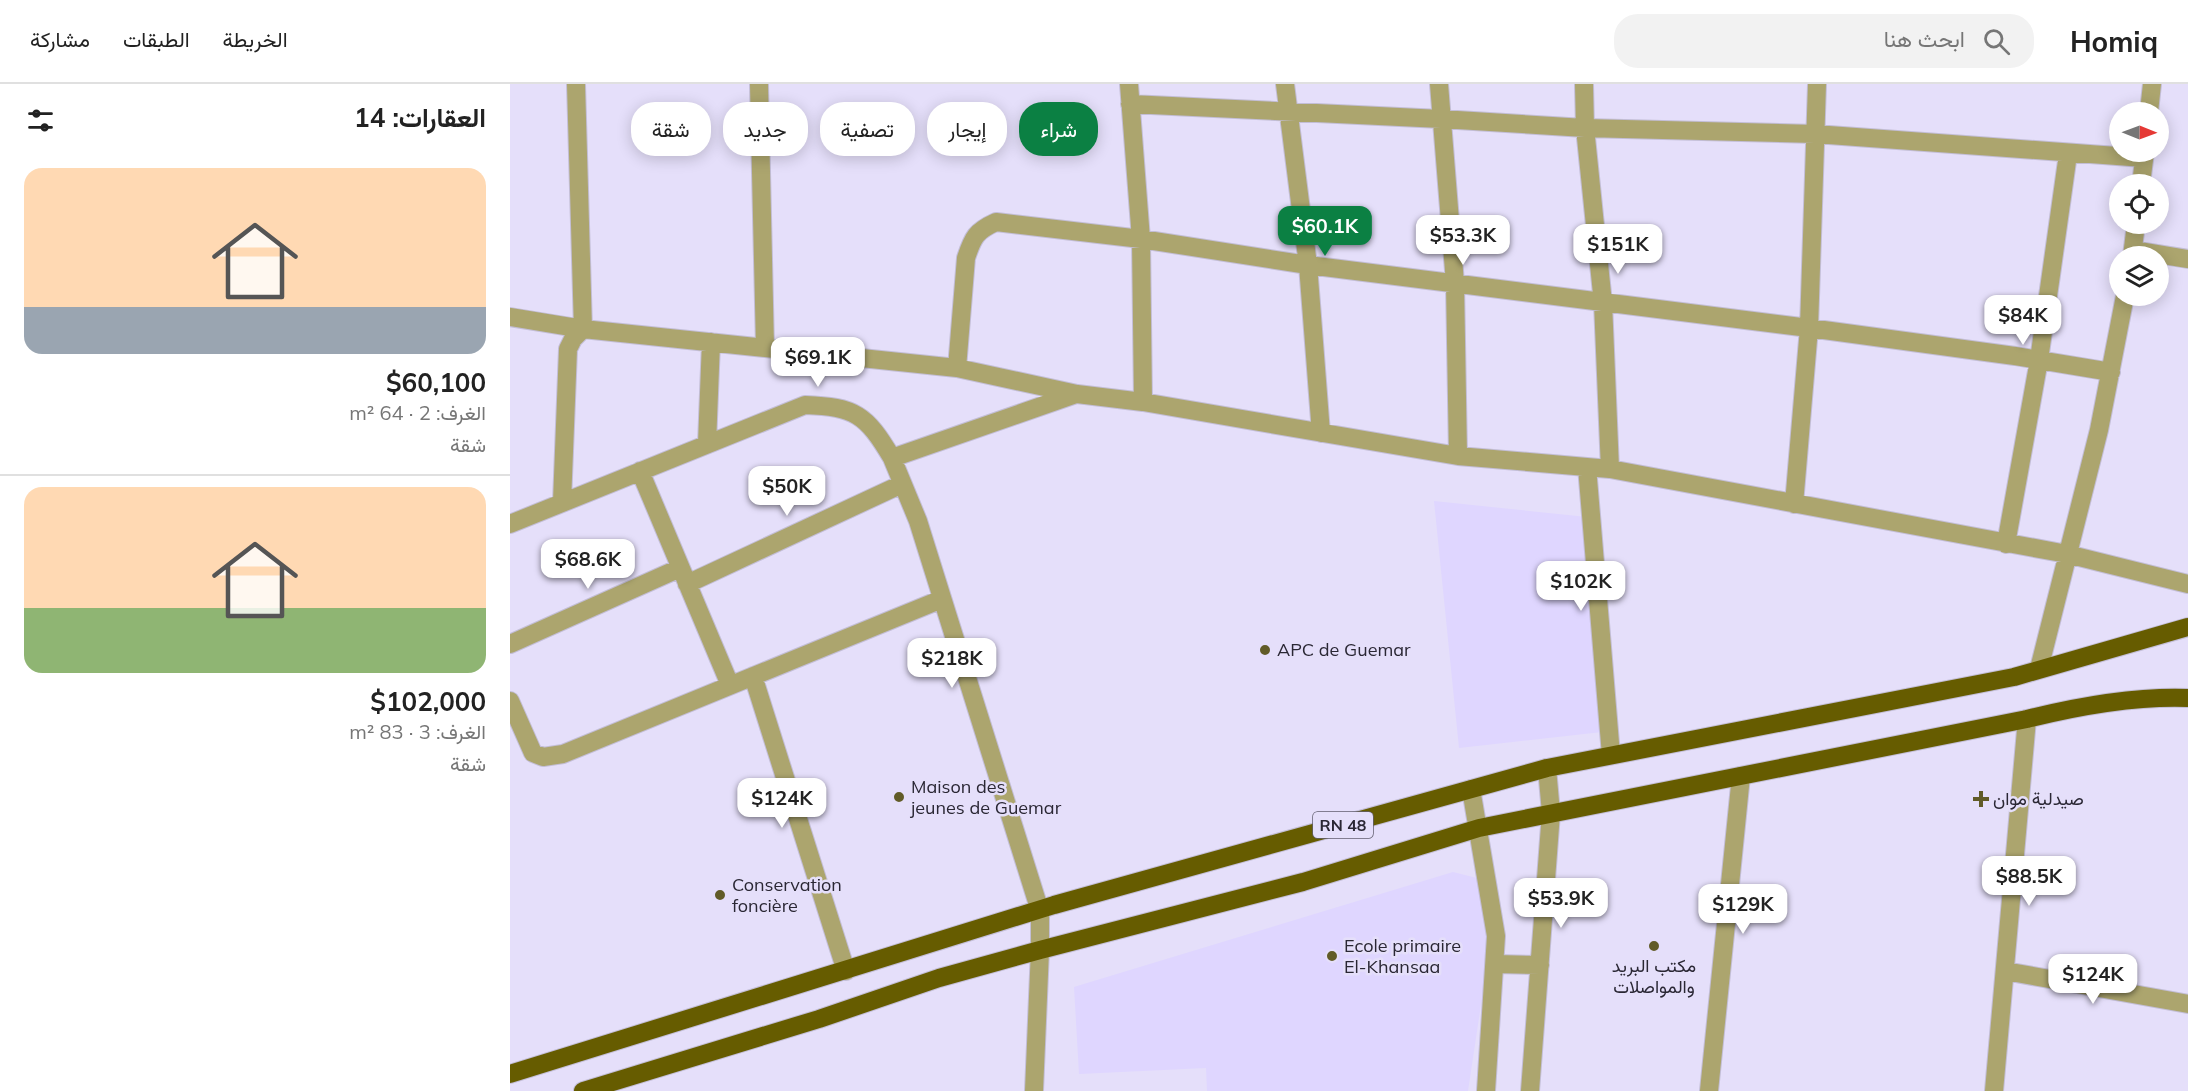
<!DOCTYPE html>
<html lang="ar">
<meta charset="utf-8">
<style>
body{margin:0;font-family:Mulish,Vazirmatn,sans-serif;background:#f2f2f2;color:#222;direction:rtl;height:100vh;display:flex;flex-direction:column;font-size:22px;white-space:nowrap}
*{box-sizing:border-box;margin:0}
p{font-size:20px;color:#767676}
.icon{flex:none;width:33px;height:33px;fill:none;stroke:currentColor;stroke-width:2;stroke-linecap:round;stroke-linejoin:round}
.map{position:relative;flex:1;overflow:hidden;direction:ltr}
.side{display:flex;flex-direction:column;background:#fff;width:510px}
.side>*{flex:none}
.top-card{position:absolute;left:18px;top:18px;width:570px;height:54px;direction:rtl;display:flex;gap:12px}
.needle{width:39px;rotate:91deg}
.controls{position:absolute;left:1599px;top:18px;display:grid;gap:12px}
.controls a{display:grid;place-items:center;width:60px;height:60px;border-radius:50%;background:#fff;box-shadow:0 3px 15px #0003;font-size:30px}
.price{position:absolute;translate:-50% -51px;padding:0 14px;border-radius:12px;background:#fff;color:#222;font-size:20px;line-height:39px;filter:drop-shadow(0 2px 3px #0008)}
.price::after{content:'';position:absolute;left:50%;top:36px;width:18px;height:14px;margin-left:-9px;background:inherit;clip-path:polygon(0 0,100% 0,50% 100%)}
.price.current{background:#0b8043;color:#fff}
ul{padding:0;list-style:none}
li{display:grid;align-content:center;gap:12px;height:318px;padding:0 24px}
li+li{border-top:2px solid #e0e0e0}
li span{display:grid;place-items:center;height:186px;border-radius:18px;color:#555}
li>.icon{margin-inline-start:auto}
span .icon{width:108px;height:108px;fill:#fffc;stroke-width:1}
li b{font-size:26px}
h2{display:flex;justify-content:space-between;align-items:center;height:72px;padding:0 24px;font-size:26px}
.tag{padding:0 21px;border-radius:24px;background:#fff;box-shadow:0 3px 15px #0003;font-size:21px;line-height:54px}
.tag.current{background:#0b8043;color:#fff}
header{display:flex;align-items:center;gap:36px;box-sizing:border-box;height:84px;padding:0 30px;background:#fff;border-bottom:2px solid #e0e0e0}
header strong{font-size:28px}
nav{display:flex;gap:33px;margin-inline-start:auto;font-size:21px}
.search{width:420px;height:54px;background:#f2f2f2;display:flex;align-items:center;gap:15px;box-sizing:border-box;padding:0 21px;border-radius:24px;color:#767676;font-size:22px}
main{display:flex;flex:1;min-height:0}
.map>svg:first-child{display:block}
.built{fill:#dfd6ff}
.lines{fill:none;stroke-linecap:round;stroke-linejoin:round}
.minor-casing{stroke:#c3bed6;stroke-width:20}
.highway-casing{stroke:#c3bed6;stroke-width:20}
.minor{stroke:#aca56e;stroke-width:18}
.highway{stroke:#665c00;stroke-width:18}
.poi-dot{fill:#615b27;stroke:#e5dffa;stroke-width:2}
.labels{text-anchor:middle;stroke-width:5;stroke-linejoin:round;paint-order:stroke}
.shield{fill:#e5dffa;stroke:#625e6f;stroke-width:1.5}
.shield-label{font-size:16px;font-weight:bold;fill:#2a2734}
.poi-label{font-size:18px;fill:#2a2734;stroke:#e5dffa;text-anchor:start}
</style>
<header>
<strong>Homiq</strong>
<div class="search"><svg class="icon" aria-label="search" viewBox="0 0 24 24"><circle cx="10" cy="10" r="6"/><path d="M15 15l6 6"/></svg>ابحث هنا</div>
<nav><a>الخريطة</a><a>الطبقات</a><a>مشاركة</a></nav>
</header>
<main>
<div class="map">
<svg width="1678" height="1007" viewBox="0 0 1678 1007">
<rect width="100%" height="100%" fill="#e5dffa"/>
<path class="built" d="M924,417l163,17 14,213 -152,17z
M943,788l28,7 12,46 -25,166h-261l-1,-23 -127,6 -5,-87z"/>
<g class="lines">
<defs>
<path id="minor" d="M249,0l6,263
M619,0l12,155 2,163
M775,0l23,181 13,168
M929,0l16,199 3,173
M1074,0l1,44 18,175 7,166
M620,20l311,15 144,9 230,6 329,24
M1639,28l3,-28
M1631,100l4,-32
M1623,166l55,9
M1622,172l4,-32
M0,233l73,12 374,39 120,26 66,8 315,54 152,13 457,85 121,30
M447,284l9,-110c7,-21 10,-27 30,-36l145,17 167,26 501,63 206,28 96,16
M197,360l4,-102
M382,374l26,63 122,390v39l-6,141
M1077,383l24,288
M130,387l90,214
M52,418l6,-153 5,-10 10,-10 -7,-245
M1284,420l15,-176 8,-244
M0,440l295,-119c50,2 61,9 87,53l184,-64
M1496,460l33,-184 29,-206
M177,500l215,-100
M0,560l170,-76
M1529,585l60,-239 26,-134
M243,592l93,295
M0,617l23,52 10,4 20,-3 379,-155
M961,705l25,147 -10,155
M986,880l44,1
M1495,887l183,33
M1020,1007l21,-278 -4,-45
M1199,1007l32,-315
M1484,1007l33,-372"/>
<path id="highway" d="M0,990l544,-169 493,-137 467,-91 174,-50
M73,1007l236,-72 120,-41 101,-28 263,-68 176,-54 548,-109c52,-13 107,-23 161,-21"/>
</defs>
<use href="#minor" class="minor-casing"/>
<use href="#highway" class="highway-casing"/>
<use href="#minor" class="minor"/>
<use href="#highway" class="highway"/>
</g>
<g class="poi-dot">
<circle cx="755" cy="566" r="6"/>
<circle cx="389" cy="713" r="6"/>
<path d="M1468 706h6v6h6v6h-6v6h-6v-6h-6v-6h6z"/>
<circle cx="210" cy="811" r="6"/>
<circle cx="1144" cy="862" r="6"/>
<circle cx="822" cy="872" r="6"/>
</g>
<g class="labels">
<rect class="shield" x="803" y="728" width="60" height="26" rx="4.5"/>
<g class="shield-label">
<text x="833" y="747">RN 48</text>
</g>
<g class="poi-label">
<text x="767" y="572">APC de Guemar</text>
<text x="401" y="709">Maison des<tspan x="401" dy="21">jeunes de Guemar</tspan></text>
<text x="1483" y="721">صيدلية موان</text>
<text x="222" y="807">Conservation<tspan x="222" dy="21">foncière</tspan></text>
<text x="834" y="868">Ecole primaire<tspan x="834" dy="21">El-Khansaa</tspan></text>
<text x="1144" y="888" text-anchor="middle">مكتب البريد<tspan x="1144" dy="21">والمواصلات</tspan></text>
</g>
</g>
</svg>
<div class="controls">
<a><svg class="needle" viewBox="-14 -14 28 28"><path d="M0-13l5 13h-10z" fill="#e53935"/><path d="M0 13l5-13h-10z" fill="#767676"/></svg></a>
<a><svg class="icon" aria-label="locate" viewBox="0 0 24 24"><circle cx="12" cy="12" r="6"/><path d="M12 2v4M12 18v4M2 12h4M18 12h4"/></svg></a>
<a><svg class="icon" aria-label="layers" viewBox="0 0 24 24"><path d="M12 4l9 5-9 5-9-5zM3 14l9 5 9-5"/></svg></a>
</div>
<b class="price current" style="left:815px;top:173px">$60.1K</b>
<b class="price" style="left:953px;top:182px">$53.3K</b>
<b class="price" style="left:1108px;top:191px">$151K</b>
<b class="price" style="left:1513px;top:262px">$84K</b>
<b class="price" style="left:308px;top:304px">$69.1K</b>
<b class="price" style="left:277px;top:433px">$50K</b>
<b class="price" style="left:78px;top:506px">$68.6K</b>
<b class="price" style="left:1071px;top:528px">$102K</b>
<b class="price" style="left:442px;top:605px">$218K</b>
<b class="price" style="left:272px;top:745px">$124K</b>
<b class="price" style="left:1519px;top:823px">$88.5K</b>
<b class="price" style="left:1051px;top:845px">$53.9K</b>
<b class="price" style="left:1233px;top:851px">$129K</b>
<b class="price" style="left:1583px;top:921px">$124K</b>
<div class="top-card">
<a class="tag current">شراء</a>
<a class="tag">إيجار</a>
<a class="tag">تصفية</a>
<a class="tag">جديد</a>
<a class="tag">شقة</a>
</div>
</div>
<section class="side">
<h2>العقارات: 14<svg class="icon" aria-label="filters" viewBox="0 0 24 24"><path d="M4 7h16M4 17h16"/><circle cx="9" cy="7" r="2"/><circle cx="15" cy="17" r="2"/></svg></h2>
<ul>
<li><span style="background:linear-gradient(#ffd9b3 75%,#9aa5b1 0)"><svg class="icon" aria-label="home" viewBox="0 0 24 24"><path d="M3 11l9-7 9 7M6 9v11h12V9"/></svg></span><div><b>$60,100</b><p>الغرف: 2 · 64 m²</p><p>شقة</p></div></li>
<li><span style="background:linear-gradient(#ffd9b3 65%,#8fb573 0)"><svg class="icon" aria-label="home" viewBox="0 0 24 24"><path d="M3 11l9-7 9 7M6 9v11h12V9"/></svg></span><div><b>$102,000</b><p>الغرف: 3 · 83 m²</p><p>شقة</p></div></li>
</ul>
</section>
</main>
